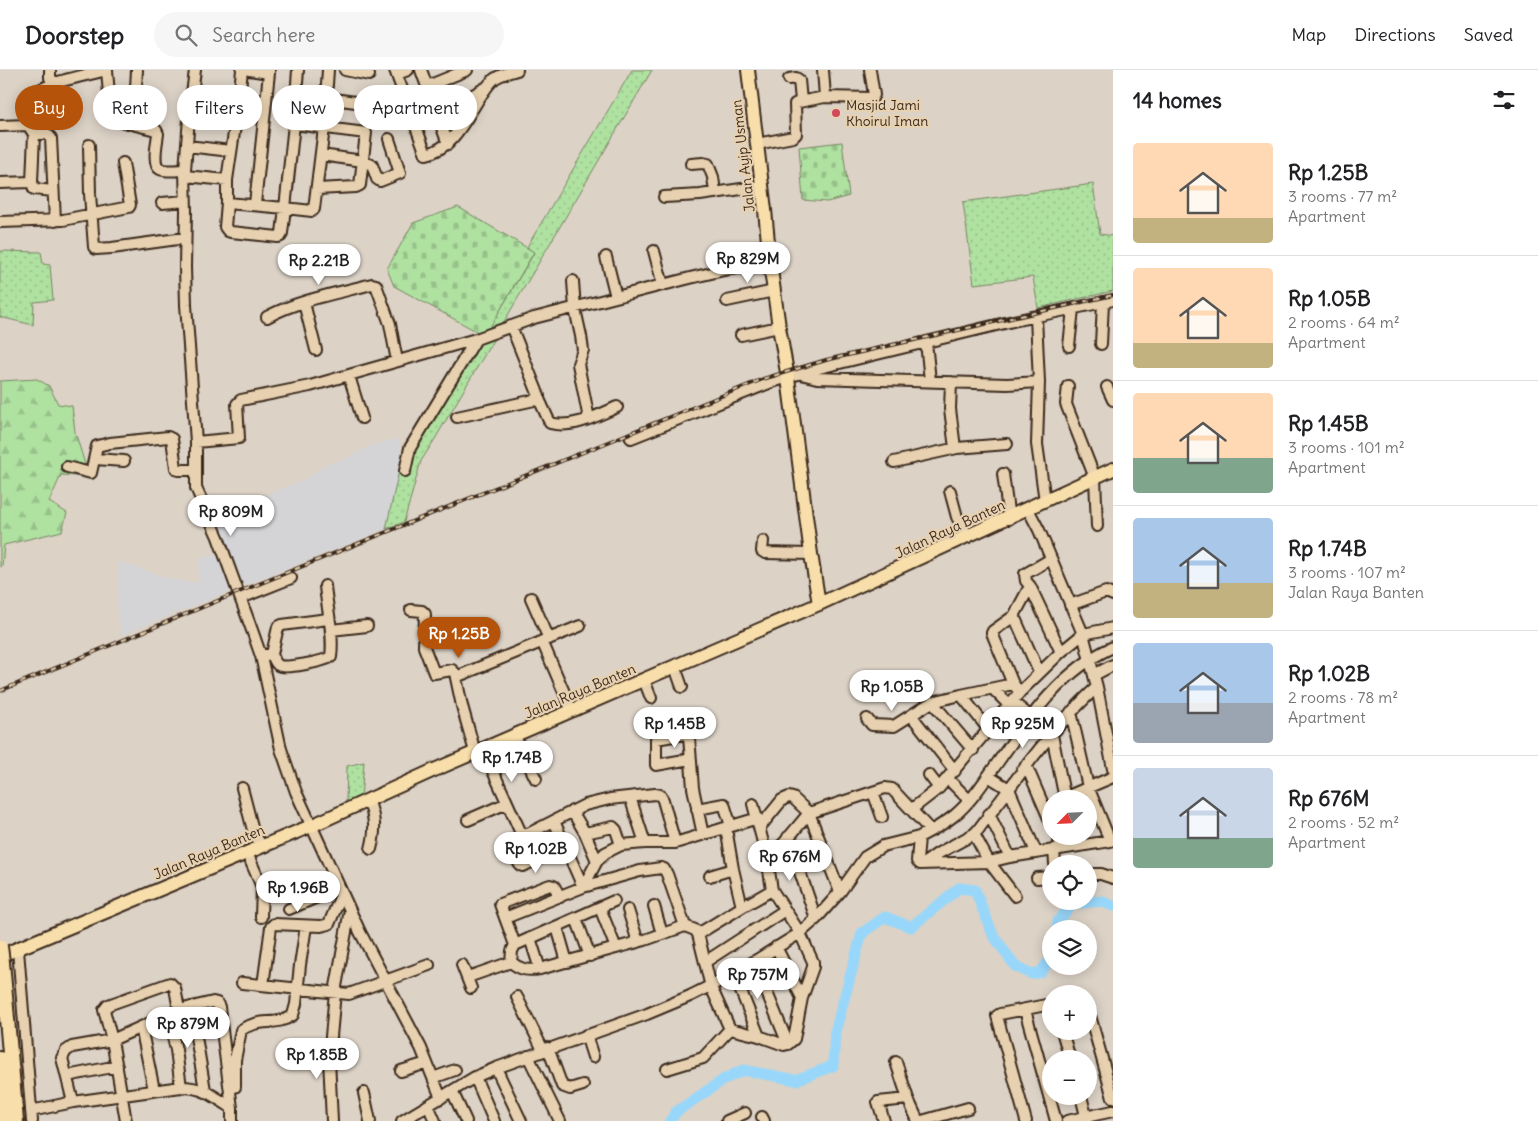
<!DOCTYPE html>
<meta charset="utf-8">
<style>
body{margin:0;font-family:Delius,sans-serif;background:#f6f6f6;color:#202124;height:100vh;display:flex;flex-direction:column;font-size:19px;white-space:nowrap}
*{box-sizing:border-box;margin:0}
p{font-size:16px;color:#757577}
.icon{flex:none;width:28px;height:28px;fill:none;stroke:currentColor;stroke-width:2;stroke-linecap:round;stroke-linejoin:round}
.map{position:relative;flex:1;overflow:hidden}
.panel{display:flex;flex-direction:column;background:#fff;width:425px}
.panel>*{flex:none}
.top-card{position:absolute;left:15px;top:15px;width:475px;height:45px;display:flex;gap:10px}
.needle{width:32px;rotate:246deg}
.buttons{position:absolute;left:1042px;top:720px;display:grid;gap:10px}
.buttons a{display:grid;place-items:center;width:55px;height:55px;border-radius:50%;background:#fff;box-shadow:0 2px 12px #0003;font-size:25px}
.price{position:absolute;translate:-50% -42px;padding:0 11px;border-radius:18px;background:#fff;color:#222;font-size:16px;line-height:32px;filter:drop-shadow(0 1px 2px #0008)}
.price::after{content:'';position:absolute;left:50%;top:30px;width:15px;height:11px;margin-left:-8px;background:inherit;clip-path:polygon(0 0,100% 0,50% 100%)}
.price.selected{background:#b45309;color:#fff}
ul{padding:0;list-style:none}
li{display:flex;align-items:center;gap:15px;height:125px;padding:0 20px}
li+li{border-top:1px solid #e0e0e0}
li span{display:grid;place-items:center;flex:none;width:140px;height:100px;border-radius:5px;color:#555}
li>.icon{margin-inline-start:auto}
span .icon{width:60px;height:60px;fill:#fffc;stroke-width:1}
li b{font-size:21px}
h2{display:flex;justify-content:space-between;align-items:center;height:60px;padding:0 20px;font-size:21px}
.chip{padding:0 18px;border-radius:22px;background:#fff;box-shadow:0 2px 12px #0003;font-size:18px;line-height:45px}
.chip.selected{background:#b45309;color:#fff}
header{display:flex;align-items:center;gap:30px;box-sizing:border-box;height:70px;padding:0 25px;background:#fff;border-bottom:1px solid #e0e0e0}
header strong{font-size:24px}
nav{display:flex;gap:28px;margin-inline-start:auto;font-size:18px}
.search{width:350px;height:45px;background:#f6f6f6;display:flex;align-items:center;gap:12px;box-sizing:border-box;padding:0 18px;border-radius:28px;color:#757577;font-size:19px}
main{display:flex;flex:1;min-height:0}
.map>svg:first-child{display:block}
.built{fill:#d4d3d6}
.grass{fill:url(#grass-dots);stroke:#758660}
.forest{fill:url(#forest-firs);stroke:#758660}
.cemetery{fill:url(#cemetery-stones);stroke:#758660}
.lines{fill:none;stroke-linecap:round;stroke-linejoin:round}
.river{stroke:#99d7fa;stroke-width:11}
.minor-casing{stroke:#3b2a1e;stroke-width:14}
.major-casing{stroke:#3b2a1e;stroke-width:16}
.highway-casing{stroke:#3b2a1e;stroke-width:18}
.minor{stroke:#e7d1b0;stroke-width:10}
.major{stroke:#f8deab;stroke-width:12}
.highway{stroke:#f8deab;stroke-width:14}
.rail-casing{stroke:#3b2a1e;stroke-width:4}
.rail{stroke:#e7d1b0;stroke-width:2;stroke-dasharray:5.5;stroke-linecap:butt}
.highway-bridge-casing{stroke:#3b2a1e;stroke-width:18;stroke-linecap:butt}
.highway-bridge{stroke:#f8deab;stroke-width:14}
.poi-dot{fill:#d1495b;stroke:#e7d1b0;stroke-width:2}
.labels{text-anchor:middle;stroke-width:4.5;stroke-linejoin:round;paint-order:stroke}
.poi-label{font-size:14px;fill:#3b2a1e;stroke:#e7d1b0;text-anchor:start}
.street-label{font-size:14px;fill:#3b2a1e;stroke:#e7d1b0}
</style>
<header>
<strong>Doorstep</strong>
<div class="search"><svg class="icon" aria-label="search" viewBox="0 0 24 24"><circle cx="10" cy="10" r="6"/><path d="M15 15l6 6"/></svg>Search here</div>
<nav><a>Map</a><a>Directions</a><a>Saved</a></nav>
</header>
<main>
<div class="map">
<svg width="1113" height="1051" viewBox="0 0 1113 1051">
<defs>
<pattern id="grass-dots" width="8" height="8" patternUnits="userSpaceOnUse" patternTransform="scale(1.25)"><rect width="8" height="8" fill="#afe1a1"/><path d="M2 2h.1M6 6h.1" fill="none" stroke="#97c18a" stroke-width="1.8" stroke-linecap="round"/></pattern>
<pattern id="forest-firs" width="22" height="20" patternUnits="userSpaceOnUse" patternTransform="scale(1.25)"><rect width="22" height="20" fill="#afe1a1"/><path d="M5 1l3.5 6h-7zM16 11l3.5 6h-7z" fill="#97c18a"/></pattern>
<pattern id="cemetery-stones" width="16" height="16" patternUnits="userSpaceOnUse" patternTransform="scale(1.25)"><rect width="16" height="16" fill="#afe1a1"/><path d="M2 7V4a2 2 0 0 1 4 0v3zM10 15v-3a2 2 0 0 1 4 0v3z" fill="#97c18a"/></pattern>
</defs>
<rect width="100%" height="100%" fill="#dcd2c6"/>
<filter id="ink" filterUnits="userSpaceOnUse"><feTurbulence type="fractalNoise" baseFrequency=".02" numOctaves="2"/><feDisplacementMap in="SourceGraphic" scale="10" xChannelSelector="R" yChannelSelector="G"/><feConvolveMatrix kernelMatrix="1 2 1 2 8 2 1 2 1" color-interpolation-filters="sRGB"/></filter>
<g filter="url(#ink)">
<path class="built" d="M399,369l3,18 -16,72 -265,106 -4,-24 1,-18v-32l46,16 28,6 6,-2 1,-23 23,-4 -12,-29 31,-4 3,-24 24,-3 34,-13 26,-18 15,-3 29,-15z"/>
<path class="grass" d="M632,0h20l-217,369 -14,22 -17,61 -18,7 16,-72 65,-107 13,-6 54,-91 -7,-6z
M1093,114l7,50 13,2v55l-75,17 -5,-31 -59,7 -11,-82z
M0,181l41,1 2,12 7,1 3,35 -19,2 -1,23 -33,-8z
M364,692l-3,36 -15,3 1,-35z"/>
<path class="forest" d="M37,309l12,7 9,18 14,2 3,26 14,45 -28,-2 -12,27 18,11 -5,18 -58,14 -2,21 -2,1v-186z"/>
<path class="cemetery" d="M842,72l7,54 -22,6 -24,-2 -4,-53z
M458,137l76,45 -49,84 -91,-50 -7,-17 26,-46z"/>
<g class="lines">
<path class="river" d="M1057,859l1,-8 15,-17 28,-3 12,5
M670,1051l6,-9 47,-32 20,-10 53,10 37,-14 2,-34 27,-99 23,-16 26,10 48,-39 16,2 18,45 22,31 17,8 9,-2 10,-14"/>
<defs>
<path id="minor" d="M50,0v8l5,5c17,-5 35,-9 52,-13l4,49 45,11 2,4c-1,8 -6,31 2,35 6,3 18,1 25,1
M137,0l-1,17 4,39
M195,0l-6,48 -4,52 1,41 -1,56 1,38 10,137v46l22,49 35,96 8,23 20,93 15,43 64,140 61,116 20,50
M242,0l-3,29 -12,81v23l-2,24 3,4 3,1 47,5 3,-1 1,-3 3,-25 27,3 2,-2 10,-81 4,-58
M249,0l20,3v-3
M345,0l24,5
M395,0l31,84c33,-6 45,-51 66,-73 5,-6 18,-9 25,-11
M421,0l27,74
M823,0l2,27
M397,4l11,-4
M789,9l7,-1 3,2 2,21
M428,16l39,-16
M192,21l74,11
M326,28l59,8 2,-1 1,-7
M189,48l46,5
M464,52l-5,-19 26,-15
M294,54l72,9 -6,52 -4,2 -39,2
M0,56l28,-1
M34,64l-6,-9 2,-31 25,-11
M757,74l36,-7 3,-3 -1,-30 4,-2 26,-5 47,1 2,-3 -4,-25
M89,75l1,49 4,53 2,2 16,-1 73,-10
M187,76l44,5
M321,85l42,6 9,4 5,14 3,2 20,-8 -11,-34
M691,94l12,-1 5,1 5,13 2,15
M185,106l42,4
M0,113l32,-1
M53,121l-19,-2 -2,-7 2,-48h13l4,4 4,83
M664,127l36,-2 62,-9
M162,133l23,-2
M227,133l58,5 9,-84 4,-54
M255,134l14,-131
M0,152l63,-2 66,-13 1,-2 -7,-42
M654,181l9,34
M606,187l10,40
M573,211l2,28 6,27 2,14 -5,14 11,55
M727,231l47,-10
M304,233l12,47
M267,247c31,-17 71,-24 105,-33l4,1 14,39 7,37
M1036,247l3,65 -2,62 8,57
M741,265l38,-8
M926,272l4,39
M1101,274l2,-41
M1069,276l4,-37
M801,304l16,4 190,6 32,-2
M349,306l13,42
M951,312l-1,27 5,39
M1068,316l-2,18 29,74 2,48
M1107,317l6,13
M539,329l11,24c22,6 47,-7 67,-16
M457,347l82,-18v-3l-28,-70
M631,368l138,-55 42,-13 202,-49 100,-21
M196,372l43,-4 -2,-34 4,-4 69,-14 166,-47 58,-21 156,-40 34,-8 46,-7
M95,389l29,2
M894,392l63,-14 50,-4
M67,397l24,6 6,-27 13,-3 58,-6 4,2 4,29 2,2h17
M405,401l5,-23 66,-109
M1003,404l6,45
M950,421l7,26 11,20
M1028,439l11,21 44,104 14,53 16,82
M763,471l-1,10 3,2 46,1
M1030,516l-4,-5 -1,-7 26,-15
M241,528l50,-20
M531,528l18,41
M1070,535l36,-13 7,3
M411,540l11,1 3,3 -1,33 10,26 18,-3 3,3 7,33 13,46
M1014,546l25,56
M331,560l36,-4
M542,571l30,70
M272,584c1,3 3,9 6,11 6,5 46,-4 53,-8 3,-23 -4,-49 -6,-71
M266,585l6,-1 6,-27 4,-2 46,-6
M675,597l7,20
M1094,605l19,-10
M456,607l124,-51
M644,610l7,18
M993,619l17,17
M1020,622l-7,-8 -21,-51 1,-2 21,-15 16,-30 31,66
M961,625l52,-11
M932,632l41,48
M1013,632l39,33 13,64
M1071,642l17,75 22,54 3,-1
M911,645l44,56
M867,649l5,6 22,1 38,-24 29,-7 28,35
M514,665l22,44
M483,679l37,82 4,3h4l57,-29 25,-6 45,-5 5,1 3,5 12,43
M690,689l-34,6v-26l29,-5 4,2 4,52 10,47
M1026,695l25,58
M929,705l10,13
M988,706l21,13 27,63
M947,708l22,22
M242,718l12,46 8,12
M873,722l9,25
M630,727l15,46
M1061,729l52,-22
M368,730c7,17 8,30 3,49
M697,739l27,-5 7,22
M912,739l27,-21 81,-96 41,-40 22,-18 30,-6
M572,741l13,22 28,-6 3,3 5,15 24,-2h30l83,-25
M989,744l21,43 100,-16
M468,750l39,-17
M554,751l29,66
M760,757l22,-27 7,-3 4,1 16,15 -25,30 -17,15
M974,764l15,28 26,34
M1057,766l6,12
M788,767l28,82
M1054,779l1,15
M247,783l15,34 -1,30
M516,787l4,8 3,1 43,-20
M1010,787l-21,5 -69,2 -3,-3 2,-24c12,-6 25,-13 36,-22 17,-14 30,-35 43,-53 31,-44 65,-93 115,-115
M597,791l8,-8 16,-8
M923,794l14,-10 37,-20 4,-4c10,-14 21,-27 31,-41 26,-36 54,-71 88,-102
M1089,804h12l12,4
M710,806l23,-7
M1037,808l14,-1
M582,814l6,-6 9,-17 -12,-28
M840,822l-31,-79 76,-25 7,1 38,41
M614,831l-99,44 -3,6 -1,11c9,8 17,9 29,7l105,-29 40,-14 10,4 3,4 44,-27 -9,-38 -7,-41
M654,836l8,28
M742,837l30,-17
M600,838l16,40
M289,839l50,-21
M628,840l10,32
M505,848l78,-31 57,-16 21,-3 3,1 3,5 18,52
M576,848l14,38
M557,857l10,35
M530,868l10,31
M515,875l-15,-41 50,-19 4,1 6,11
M776,877l26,51
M18,880l14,171
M754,891l34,83
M705,892l80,-52
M462,895l9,23
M734,904l25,62
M468,907l43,-15
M242,913l107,11 80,-29
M263,915l8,-58 3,-3 47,2 8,-2 13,-31
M517,927l26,53
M191,937l14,83
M1025,940l31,111
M1089,942l24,86
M168,946l8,34 5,37
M141,957l13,63
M730,959l29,7 25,9 4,-1 6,-5 8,-41 11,-31v-5l-13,-29 -28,-43 -5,-32 -14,-54
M1062,961l8,28
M586,965l7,22
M548,978l14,38 8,3 13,-4
M528,986l32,65
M896,992l12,37 10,22
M496,998l25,53
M667,999l36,-11 27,-29 -19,-42 -13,-53
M401,1001l26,-8
M67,1006l50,-10
M475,1007l19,44
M433,1008l22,-8
M235,1017v-27l6,-30c19,-13 35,-3 52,-15l3,-11 4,-39 6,-39
M452,1021l14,30
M364,1023l6,28
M1081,1026l5,20
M73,1032l-11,-44 4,-7 6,-4 40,-7 67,-30 34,-8 4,1 2,4 13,101v13
M428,1035l7,16
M31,1041l42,-9 108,-15c22,0 33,9 51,21
M762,1047l2,4
M126,1051l-14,-81 -8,-30 4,-5 62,-22 5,5 4,22
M332,1051l-3,-62 6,-67 15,-82
M402,1051l73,-44 21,-9 151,-54 43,-18 44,-22 66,-41 16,-14 24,-27 25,-35 18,-11 36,-9
M727,1051l18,-8
M884,1051l-6,-19 30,-3
M922,1051l46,-13
M1026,1051l-29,-105 3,-2 51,-10
M1067,1051l46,-10"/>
<path id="major" d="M748,0l17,140 5,53 9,64 9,51 23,176 8,50
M0,886l311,-130 121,-55 387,-167 294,-135"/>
<path id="highway" d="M2,892l14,159
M0,989l5,62"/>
</defs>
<use href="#minor" class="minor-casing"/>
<use href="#major" class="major-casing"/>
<use href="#highway" class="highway-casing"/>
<use href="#minor" class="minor"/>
<use href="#major" class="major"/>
<use href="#highway" class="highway"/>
<defs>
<path id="rail" d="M0,621l239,-99 524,-213 63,-19 287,-65"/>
</defs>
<use href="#rail" class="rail-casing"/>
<use href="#rail" class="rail"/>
<defs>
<path id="highway-bridge" d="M0,877l2,15"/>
</defs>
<use href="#highway-bridge" class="highway-bridge-casing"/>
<use href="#highway-bridge" class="highway-bridge"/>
</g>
</g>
<circle class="poi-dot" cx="836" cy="43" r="5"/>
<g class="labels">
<g class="poi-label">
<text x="846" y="40">Masjid Jami<tspan x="846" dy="16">Khoirul Iman</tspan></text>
</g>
<g class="street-label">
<text transform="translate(743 86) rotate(-97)" y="5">Jalan Ayip Usman</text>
<text transform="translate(950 459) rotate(-25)" y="5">Jalan Raya Banten</text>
<text transform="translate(580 621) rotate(-23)" y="5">Jalan Raya Banten</text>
<text transform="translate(209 782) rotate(-23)" y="5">Jalan Raya Banten</text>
</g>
</g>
</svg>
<div class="buttons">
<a><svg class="needle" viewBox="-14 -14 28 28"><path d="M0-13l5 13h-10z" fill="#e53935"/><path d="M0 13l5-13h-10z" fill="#757577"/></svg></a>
<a><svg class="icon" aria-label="locate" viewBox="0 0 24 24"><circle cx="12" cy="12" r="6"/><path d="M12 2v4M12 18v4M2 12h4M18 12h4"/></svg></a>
<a><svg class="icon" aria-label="layers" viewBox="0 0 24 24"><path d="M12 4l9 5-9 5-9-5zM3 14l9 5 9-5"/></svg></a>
<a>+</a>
<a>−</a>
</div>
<b class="price" style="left:748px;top:214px">Rp 829M</b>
<b class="price" style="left:319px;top:216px">Rp 2.21B</b>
<b class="price" style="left:231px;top:467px">Rp 809M</b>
<b class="price selected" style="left:459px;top:589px">Rp 1.25B</b>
<b class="price" style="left:892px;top:642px">Rp 1.05B</b>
<b class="price" style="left:675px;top:679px">Rp 1.45B</b>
<b class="price" style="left:1023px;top:679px">Rp 925M</b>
<b class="price" style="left:512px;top:713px">Rp 1.74B</b>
<b class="price" style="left:536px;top:804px">Rp 1.02B</b>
<b class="price" style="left:790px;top:812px">Rp 676M</b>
<b class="price" style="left:298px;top:843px">Rp 1.96B</b>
<b class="price" style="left:758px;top:930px">Rp 757M</b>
<b class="price" style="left:188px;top:979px">Rp 879M</b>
<b class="price" style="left:317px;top:1010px">Rp 1.85B</b>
<div class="top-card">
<a class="chip selected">Buy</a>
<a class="chip">Rent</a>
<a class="chip">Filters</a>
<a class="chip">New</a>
<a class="chip">Apartment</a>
</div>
</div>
<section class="panel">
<h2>14 homes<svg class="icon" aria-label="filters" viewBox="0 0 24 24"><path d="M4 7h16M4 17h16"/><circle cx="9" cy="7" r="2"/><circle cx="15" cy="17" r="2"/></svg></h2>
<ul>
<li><span style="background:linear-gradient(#ffd9b3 75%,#c2b280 0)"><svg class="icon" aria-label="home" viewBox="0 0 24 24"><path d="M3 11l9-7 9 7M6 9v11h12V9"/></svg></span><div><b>Rp 1.25B</b><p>3 rooms · 77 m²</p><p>Apartment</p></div></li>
<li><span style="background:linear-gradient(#ffd9b3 75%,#c2b280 0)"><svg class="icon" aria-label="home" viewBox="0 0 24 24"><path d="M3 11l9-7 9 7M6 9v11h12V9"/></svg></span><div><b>Rp 1.05B</b><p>2 rooms · 64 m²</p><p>Apartment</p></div></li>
<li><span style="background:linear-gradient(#ffd9b3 65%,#7fa58c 0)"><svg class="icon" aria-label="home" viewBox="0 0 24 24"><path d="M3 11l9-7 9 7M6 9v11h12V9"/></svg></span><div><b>Rp 1.45B</b><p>3 rooms · 101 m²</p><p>Apartment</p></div></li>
<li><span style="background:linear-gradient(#a9c7e8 65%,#c2b280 0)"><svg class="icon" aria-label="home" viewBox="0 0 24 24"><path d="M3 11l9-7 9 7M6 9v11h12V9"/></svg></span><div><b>Rp 1.74B</b><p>3 rooms · 107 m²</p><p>Jalan Raya Banten</p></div></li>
<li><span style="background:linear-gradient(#a9c7e8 60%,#9aa5b1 0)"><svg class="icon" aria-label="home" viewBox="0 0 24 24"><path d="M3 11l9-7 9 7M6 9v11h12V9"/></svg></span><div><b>Rp 1.02B</b><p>2 rooms · 78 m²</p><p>Apartment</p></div></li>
<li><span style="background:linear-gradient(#c9d6e8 70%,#7fa58c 0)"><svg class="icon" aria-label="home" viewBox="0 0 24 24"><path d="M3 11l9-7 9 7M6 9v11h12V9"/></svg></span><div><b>Rp 676M</b><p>2 rooms · 52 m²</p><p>Apartment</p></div></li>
</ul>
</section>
</main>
